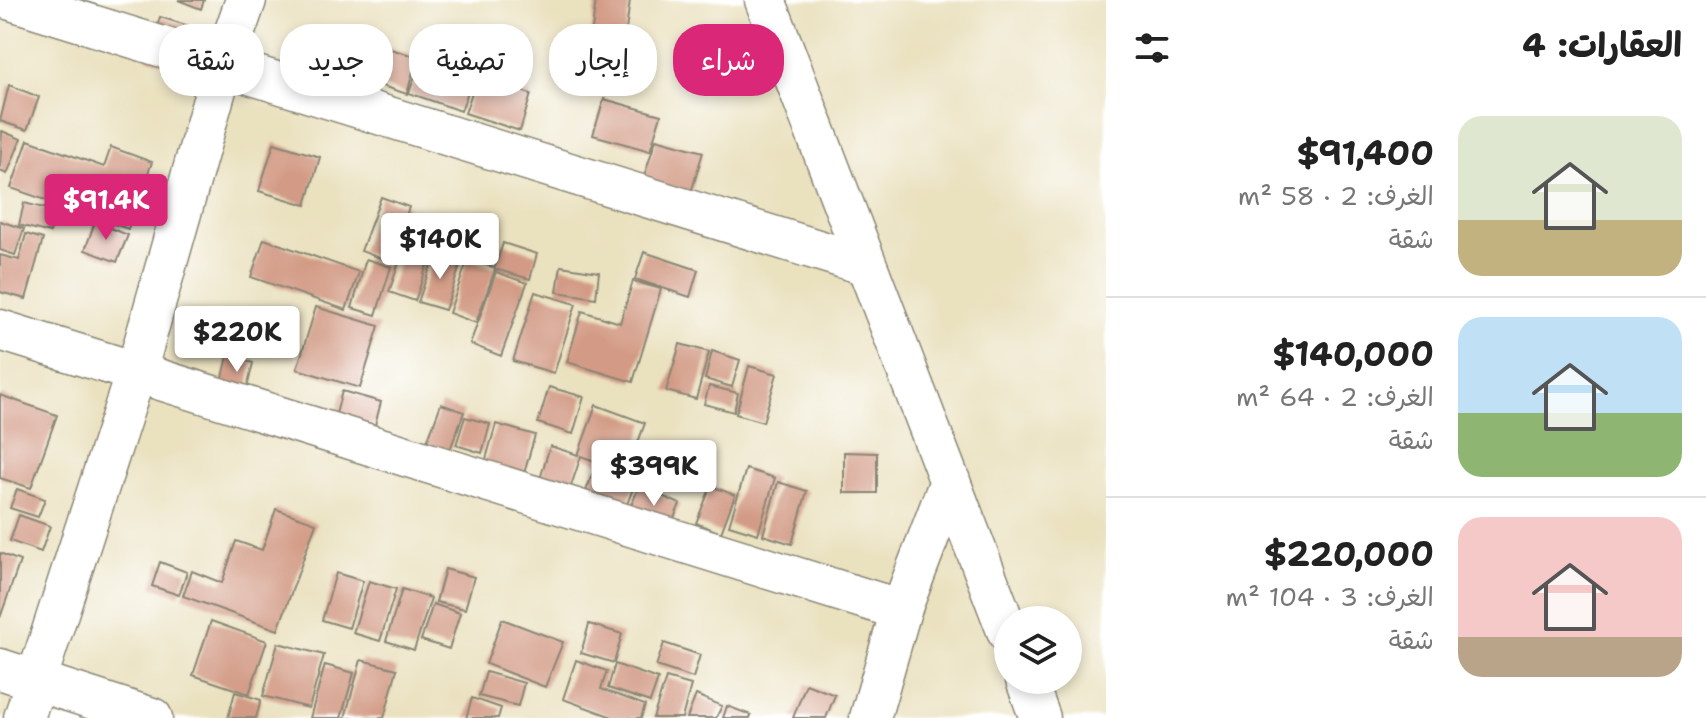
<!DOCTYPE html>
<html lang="ar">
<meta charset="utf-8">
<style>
body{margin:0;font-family:"Shantell Sans","Playpen Sans Arabic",sans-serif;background:#f2f2f2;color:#222;direction:rtl;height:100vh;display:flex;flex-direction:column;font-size:30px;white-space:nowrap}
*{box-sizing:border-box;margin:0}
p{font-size:26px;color:#767676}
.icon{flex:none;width:44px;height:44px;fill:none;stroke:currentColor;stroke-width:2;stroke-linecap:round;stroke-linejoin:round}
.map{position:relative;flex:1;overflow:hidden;direction:ltr}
.panel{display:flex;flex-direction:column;background:#fff;width:600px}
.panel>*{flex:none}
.top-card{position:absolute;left:24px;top:24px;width:760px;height:72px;direction:rtl;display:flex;gap:16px}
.fabs{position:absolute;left:994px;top:606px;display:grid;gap:16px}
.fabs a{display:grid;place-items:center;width:88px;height:88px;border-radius:50%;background:#fff;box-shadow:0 4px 12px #0003;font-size:40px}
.price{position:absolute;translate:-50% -68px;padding:0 18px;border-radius:8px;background:#fff;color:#222;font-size:26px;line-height:52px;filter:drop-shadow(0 2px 4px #0008)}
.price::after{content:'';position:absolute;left:50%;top:48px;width:24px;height:18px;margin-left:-12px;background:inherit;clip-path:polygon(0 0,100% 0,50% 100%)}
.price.current{background:#db2777;color:#fff}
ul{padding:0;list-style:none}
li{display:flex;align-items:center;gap:24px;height:200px;padding:0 24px}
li+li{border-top:2px solid #e0e0e0}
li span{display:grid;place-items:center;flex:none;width:224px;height:160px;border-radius:24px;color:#555}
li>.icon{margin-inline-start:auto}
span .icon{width:96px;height:96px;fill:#fffc;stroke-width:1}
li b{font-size:34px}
h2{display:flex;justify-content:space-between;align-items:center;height:96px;padding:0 24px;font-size:34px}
.chip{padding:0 28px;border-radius:32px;background:#fff;box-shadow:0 4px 12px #0003;font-size:28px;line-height:72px}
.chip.current{background:#db2777;color:#fff}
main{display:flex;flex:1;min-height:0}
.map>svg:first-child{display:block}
.building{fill:#d39b86}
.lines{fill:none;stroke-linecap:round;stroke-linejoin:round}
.street-casing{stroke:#8a8675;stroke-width:43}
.street{stroke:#fff;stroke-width:40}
</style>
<main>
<section class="panel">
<h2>العقارات: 4<svg class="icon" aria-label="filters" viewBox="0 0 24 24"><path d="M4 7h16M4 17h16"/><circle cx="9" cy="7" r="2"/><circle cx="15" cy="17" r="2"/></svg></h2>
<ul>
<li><span style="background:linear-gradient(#dfe7d0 65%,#c2b280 0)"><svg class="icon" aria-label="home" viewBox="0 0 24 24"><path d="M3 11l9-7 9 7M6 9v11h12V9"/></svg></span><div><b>$91,400</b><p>الغرف: 2 · 58 m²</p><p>شقة</p></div></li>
<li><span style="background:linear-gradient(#bfe0f5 60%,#8fb573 0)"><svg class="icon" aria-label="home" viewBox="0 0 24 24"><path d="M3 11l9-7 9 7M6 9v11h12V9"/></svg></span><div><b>$140,000</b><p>الغرف: 2 · 64 m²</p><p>شقة</p></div></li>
<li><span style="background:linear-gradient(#f6c9c9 75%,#b9a48a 0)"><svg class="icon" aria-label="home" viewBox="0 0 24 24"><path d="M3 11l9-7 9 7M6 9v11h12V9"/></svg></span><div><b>$220,000</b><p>الغرف: 3 · 104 m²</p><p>شقة</p></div></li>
</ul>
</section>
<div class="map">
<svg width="1106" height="718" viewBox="0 0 1106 718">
<rect width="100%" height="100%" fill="#fff"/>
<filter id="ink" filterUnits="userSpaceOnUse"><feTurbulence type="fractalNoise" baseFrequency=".0125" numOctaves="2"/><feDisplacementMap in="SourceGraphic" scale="16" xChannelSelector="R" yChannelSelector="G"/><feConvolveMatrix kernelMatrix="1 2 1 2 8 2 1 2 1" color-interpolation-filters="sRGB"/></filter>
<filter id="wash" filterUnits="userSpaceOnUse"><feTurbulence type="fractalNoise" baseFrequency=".006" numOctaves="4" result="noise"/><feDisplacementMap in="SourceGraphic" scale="32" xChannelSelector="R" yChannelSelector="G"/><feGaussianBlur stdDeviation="1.8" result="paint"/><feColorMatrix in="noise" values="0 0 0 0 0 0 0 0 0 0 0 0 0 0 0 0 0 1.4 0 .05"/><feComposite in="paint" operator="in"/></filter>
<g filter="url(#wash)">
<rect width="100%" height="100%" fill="#eae1bf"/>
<g id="blocks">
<path class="building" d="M178,0h26l-3,9z
M596,0h34l-11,83 -34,-4z
M160,17l58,18 -13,41 -58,-18z
M364,41l53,16 -10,37 -53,-17z
M307,49l44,13 -10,36 -45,-13z
M421,59l52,19 -12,33 -52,-18z
M477,78l54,16 -11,37 -55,-18z
M9,85l30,12 -12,33 -27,-9z
M604,99l57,16 -11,36 -57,-16z
M2,131l19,8 -14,35 -7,-3z
M656,139l47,13 -17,58 -48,-14z
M28,140l76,27 7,-20 41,15 -24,67 -117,-41z
M274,143l46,14 -14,48 -47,-14z
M381,197l28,10 -19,55 -29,-11z
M24,203l32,8 -6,22 -31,-8z
M415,215l26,9 -26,77 -26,-9z
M0,221l24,8 -9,26 -15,-5z
M95,222l33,13 -11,27 -32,-12z
M26,234l17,5 -17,60 -26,-7v-37l19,5z
M264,239l95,33 -13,38 -95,-33z
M503,243l34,11 -7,25 -35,-10 -19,54 -27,-10 19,-54 27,9z
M436,251l26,9 -17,50 -27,-8z
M644,252l54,18 -8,27 -55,-18z
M366,259l25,8 -15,48 -24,-7z
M561,266l38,6 -3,26 -39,-6z
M496,272l31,11 -26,73 -31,-12z
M633,281l28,8 -28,93 -66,-20 15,-51 38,12z
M535,292l41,12 -22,69 -41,-12z
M316,307l63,19 -19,62 -63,-19z
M680,344l29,8 -13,47 -30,-8z
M712,351l28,9 -8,27 -27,-8z
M228,356l25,7 -7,29 -25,-6z
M749,366l28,8 -14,48 -27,-8z
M709,386l29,7 -4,19 -30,-8z
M549,387l35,10 -11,37 -35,-11z
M342,391l39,11 -6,23 -39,-11z
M0,395l57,20 -26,73 -31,-10z
M441,404l23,8 -17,46 -23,-8z
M596,405l49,18 -18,50 -46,-17 -11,33 -30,-10 10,-33 28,9z
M465,417l25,7 -8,29 -26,-8z
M496,424l39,11 -14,49 -39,-11z
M844,452l33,1v40h-33z
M595,467l41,14 -13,33 -40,-15z
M746,469l29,9 -17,56 -29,-9z
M778,482l29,9 -15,53 -29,-9z
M639,486l41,18 -11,26 -41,-17z
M711,486l24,9 -14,38 -25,-10z
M17,489l28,10 -7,18 -28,-9z
M276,509l40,14 -38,107 -95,-34 9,-25 30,12 14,-42 26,9z
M19,515l31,11 -9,26 -31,-11z
M0,553l20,8 -20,57z
M160,562l27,10 -8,23 -27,-9z
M445,569l29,8 -9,32 -29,-7z
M336,573l27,8 -14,47 -27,-8z
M369,581l27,8 -16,52 -27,-8z
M402,589l29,9 -17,52 -28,-9z
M433,604l27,9 -11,36 -28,-9z
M502,619l61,23 -18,45 -59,-23z
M211,621l56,20 -18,53 -56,-19z
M589,624l33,10 -8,29 -33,-10z
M278,643l46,12 -15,53 -46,-12z
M664,643l36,12 -7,23 -37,-12z
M361,660l36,9 -13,49h-39z
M576,660l31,11 -6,18 44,16 -4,13h-26l-52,-19z
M615,664l43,15 -8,23 -42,-14z
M325,665l29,8 -13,45h-31z
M486,672l38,11 -6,23 -39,-10z
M666,678l25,7 -9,33h-29z
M806,684l29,11 -9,23h-33z
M235,692l26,8 -5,18h-28z
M696,695l26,11 -6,12h-29z
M472,698l29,10 -3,10h-32z
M727,706l24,9 -1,3h-27z"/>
</g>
</g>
<g filter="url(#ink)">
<use href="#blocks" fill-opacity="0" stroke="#8a8675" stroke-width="2"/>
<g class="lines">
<defs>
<path id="street" d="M11,0l855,265
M765,0l243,633
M0,330l901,280
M0,669l152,49
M1026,680l14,38
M24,718l112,-346 86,-304 24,-68
M870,718l31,-108 49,-129"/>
</defs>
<use href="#street" class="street-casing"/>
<use href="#street" class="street"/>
</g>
</g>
</svg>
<div class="fabs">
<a><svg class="icon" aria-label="layers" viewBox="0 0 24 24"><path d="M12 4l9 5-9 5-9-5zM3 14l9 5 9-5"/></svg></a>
</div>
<b class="price current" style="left:106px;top:242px">$91.4K</b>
<b class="price" style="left:440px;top:281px">$140K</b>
<b class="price" style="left:237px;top:374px">$220K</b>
<b class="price" style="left:654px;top:508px">$399K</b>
<div class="top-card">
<a class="chip current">شراء</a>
<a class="chip">إيجار</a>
<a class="chip">تصفية</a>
<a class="chip">جديد</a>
<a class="chip">شقة</a>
</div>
</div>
</main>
